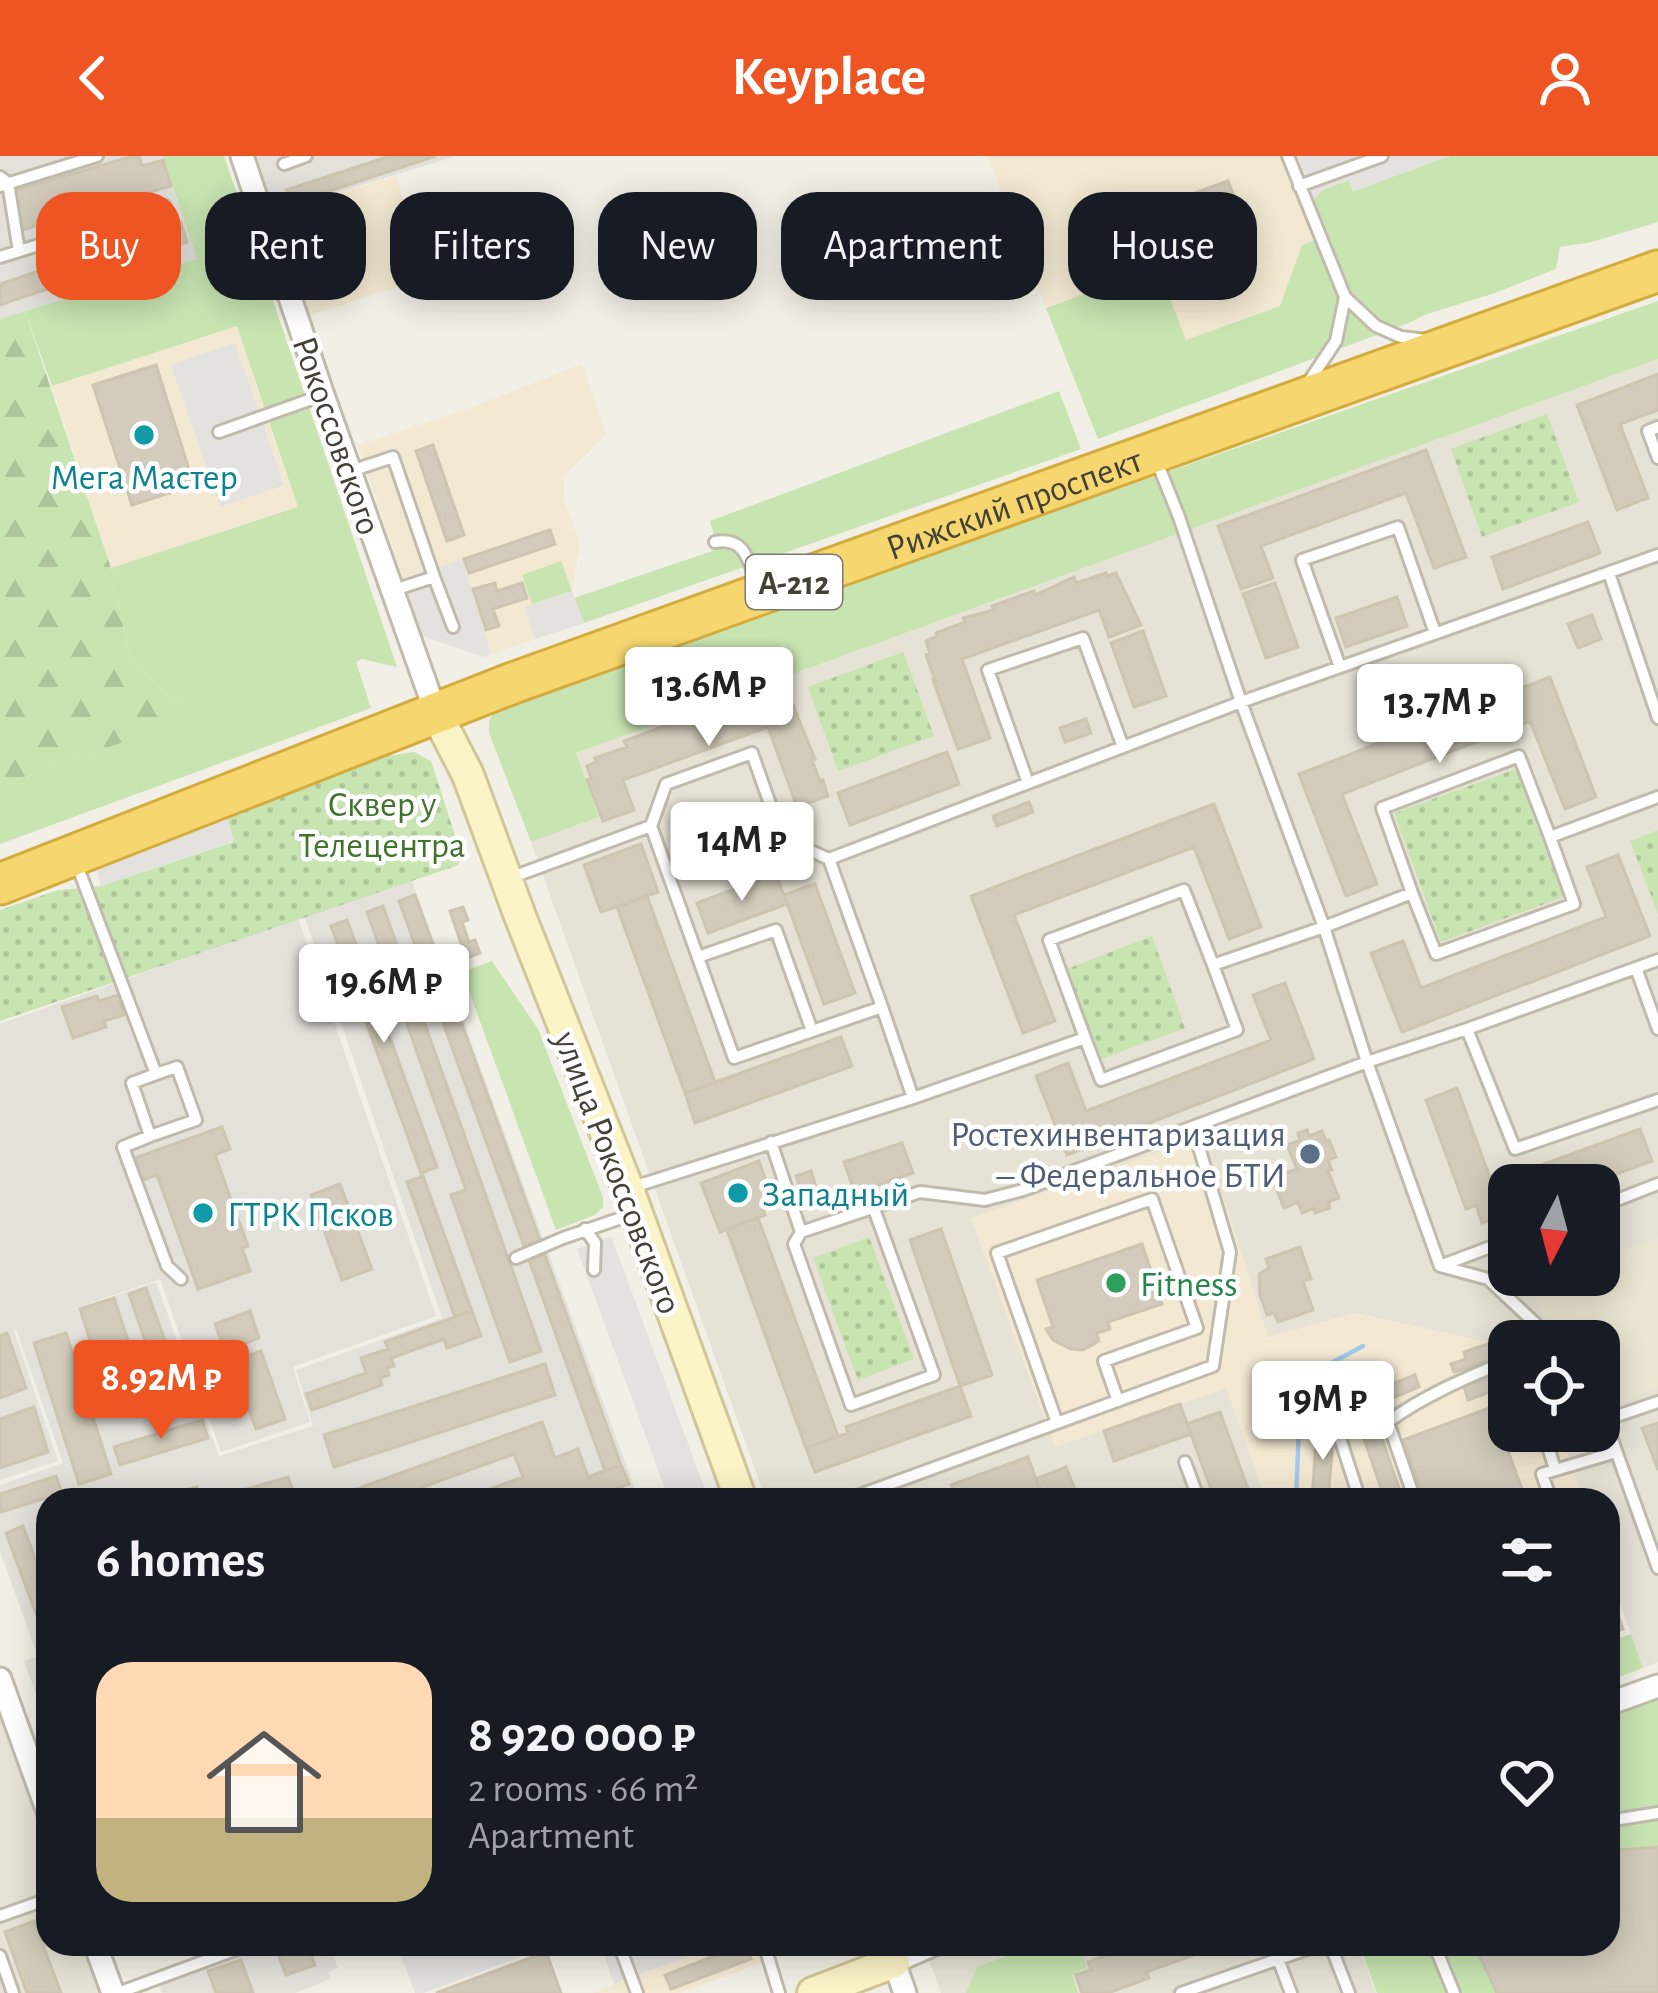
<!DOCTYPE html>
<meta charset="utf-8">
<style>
body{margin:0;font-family:"Alegreya Sans",sans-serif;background:#242831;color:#f1f3f6;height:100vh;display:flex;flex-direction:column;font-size:45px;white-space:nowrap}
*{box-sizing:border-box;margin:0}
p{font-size:39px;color:#9ea1a6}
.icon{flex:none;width:66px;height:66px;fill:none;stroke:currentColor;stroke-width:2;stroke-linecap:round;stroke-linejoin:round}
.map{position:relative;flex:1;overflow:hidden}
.sheet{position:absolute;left:36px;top:1332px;width:1584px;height:468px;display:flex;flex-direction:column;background:#171b24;border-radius:36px;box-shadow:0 6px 30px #0003}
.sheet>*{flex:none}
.guide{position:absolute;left:36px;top:36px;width:1587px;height:108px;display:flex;gap:24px}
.needle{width:78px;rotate:186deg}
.buttons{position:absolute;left:1488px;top:1008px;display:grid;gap:24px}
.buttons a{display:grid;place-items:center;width:132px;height:132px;border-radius:24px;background:#171b24;box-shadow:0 6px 30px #0003;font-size:60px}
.price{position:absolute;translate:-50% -102px;padding:0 27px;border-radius:12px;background:#fff;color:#222;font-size:39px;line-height:78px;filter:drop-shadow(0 3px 6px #0008)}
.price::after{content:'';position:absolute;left:50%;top:72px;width:36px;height:27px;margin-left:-18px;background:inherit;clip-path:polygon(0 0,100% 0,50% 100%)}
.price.selected{background:#e52;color:#fff}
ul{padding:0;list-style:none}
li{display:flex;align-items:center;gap:36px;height:300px;padding:0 60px}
li span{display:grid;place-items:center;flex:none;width:336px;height:240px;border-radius:36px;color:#555}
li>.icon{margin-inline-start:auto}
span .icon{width:144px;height:144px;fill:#fffc;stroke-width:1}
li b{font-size:51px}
h2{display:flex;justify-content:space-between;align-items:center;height:144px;padding:0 60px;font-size:51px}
.pill{padding:0 42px;border-radius:36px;background:#171b24;box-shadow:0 6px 30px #0003;font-size:42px;line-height:108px}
.pill.selected{background:#e52;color:#fff}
header{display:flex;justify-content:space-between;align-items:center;height:156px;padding:0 60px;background:#e52;color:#fff;font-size:54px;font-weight:600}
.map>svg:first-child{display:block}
.residential{fill:#e6e2d5;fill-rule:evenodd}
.commercial{fill:#f3e9d2}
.industrial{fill:#e4e1db}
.education{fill:#ebe6d1}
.grass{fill:#c8e4b1}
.forest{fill:url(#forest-firs)}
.park{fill:url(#park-dots)}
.parking{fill:#e3e2de}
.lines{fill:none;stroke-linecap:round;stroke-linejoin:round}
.stream{stroke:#a6c8ec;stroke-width:4.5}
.building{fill:#d3ccbc;stroke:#cec5b0;stroke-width:3}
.lane-casing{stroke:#c0bbac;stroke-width:16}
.street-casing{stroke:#c0bbac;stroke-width:27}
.secondary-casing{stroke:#d0c698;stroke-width:36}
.highway-casing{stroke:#d4ac3e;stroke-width:45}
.lane{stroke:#fff;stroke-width:10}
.street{stroke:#fff;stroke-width:21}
.secondary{stroke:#fbf4c7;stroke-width:30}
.highway{stroke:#f6d66e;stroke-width:39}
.culture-dot{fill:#0f9aa8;stroke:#fff;stroke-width:4.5}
.service-dot{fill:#5c6f8a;stroke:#fff;stroke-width:4.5}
.leisure-dot{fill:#2e9e5b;stroke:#fff;stroke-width:4.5}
.labels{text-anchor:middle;stroke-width:9;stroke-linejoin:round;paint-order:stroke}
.shield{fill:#fff;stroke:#7d7972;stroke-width:3}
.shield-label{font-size:33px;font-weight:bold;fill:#454036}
.street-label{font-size:36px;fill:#454036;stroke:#fff}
.culture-label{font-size:36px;fill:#0d838f;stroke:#fff;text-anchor:start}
.park-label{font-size:36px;fill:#40732c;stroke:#fff}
.service-label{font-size:36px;fill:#4e5e75;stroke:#fff;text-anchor:end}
.leisure-label{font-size:36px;fill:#27864d;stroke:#fff;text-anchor:start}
</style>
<header><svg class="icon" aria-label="back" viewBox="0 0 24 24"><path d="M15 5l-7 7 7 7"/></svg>Keyplace<svg class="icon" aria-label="person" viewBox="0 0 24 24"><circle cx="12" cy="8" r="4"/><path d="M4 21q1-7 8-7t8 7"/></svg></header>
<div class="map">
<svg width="1658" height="1837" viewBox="0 0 1658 1837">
<defs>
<pattern id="forest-firs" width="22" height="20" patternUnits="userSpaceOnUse" patternTransform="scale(3)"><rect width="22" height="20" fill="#c8e4b1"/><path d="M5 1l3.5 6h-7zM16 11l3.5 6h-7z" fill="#adc599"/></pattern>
<pattern id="park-dots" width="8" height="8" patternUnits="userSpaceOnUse" patternTransform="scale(3)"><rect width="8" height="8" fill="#c8e4b1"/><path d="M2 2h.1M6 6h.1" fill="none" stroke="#adc599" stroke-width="1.8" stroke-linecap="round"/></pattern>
</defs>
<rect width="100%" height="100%" fill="#f2f0e6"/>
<path class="residential" d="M1658,203v1303l-15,6 -35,-99v-69h-24l-25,-69h40v-90h-90v6l-154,-34 -87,25 -65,-202 -232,83 256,169 39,112h-500l-235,-658 68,-25 -23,-64zM1509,1029h90v90h-90z
M0,1535l48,133v120h43l18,49h-109z
M924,1788h434l18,49h-435z"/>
<path class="commercial" d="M988,0h592l-284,99 15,39 -126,47 -27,-74 -112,41z
M396,20l32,101 -126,41 -33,-104z
M237,170l61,181 -187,61 -59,-182z
M582,208l24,71 -42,41v24l16,43 -8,48 -47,16 10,32 -51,18 -62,-21 -64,-191 109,-36z
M1204,980l64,201 87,-24 154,34v84h50l25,69h-318l-40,-112 -171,59 -84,-229z
M723,1788h91l-134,49h-88z"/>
<path class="industrial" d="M0,0h163l35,103 -198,60z
M249,0h207l-187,58z
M411,722l228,622h-591v150l-11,4 -37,-102v-67l63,-22 -47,-134 -2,2 44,130 -58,19v-456l298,-106 138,398 -143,51 17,55 -89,30 -61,-173 -120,42 116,-39 63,174 94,-30 -17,-56 146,-52 -138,-403z
M48,1497v75l-24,-67z
M269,1788h60l9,24 -10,4 3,7 -36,14h-133l-3,-8z"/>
<path class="education" d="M1658,1082v150l-44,17 -15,-37v-27h-28l-30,-28 -13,-30 24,-8h47v-16z"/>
<path class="grass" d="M163,0h61l173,511 -35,-8 -6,3 15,46 -371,136v-58l204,-73 -42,-21 -32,-34 -19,-90 187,-61 -61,-181 -185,60 -27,-75 172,-52z
M1450,0h208v66l-66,20 -32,5 -4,22 -64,25 -65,20 -18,9 -311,116 -52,-131 112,-41 28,73 94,-34 22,-61 25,-10 -13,-36 9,-9 26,-10 5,11z
M1658,145v58l-1082,394 23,64 -68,25 -42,-109v-11l6,-13 90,-34z
M1059,235l22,58 -497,174 -10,-25 144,-49 -8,-28z
M561,405l11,30 -40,13 -10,-29z
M492,805l46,68 65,168v10l-8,8 -39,15 -94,-258z
M1631,1478l12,34 -35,13v-39z
M1652,1543h6v294h-281l-18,-49h249v-229z
M1040,1788h40l7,23 -15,8 6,18h-112l11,-26z"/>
<path class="forest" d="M25,155l86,257 19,90 32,34 43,21 -205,73v-467z"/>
<path class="park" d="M1547,258l32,88 -97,35 -31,-88z
M903,496l31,84 -96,35 -30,-84z
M414,596l17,9 23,71 5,33 -459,156v-111l58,-20 43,-4 132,-44 -6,-27 154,-58z
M1516,613l47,128 -122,45 -47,-129z
M1658,674v84l-28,-73z
M1152,780l33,92 -84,31 -34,-90z
M869,1081l45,122 -56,21 -45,-122z"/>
<path class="parking" d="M1298,0h152l-97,35 -5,-11 -25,10 -9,9z
M235,187l49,142 -64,22 -49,-142z
M462,403l29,94 -7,4 -62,-21 -20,-56z
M572,435l12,32 -49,16 -11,-32z
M227,659l7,26 -133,45 -6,-24z
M611,1080l98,264h-40l-92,-251z
M396,1788h134l3,8 -109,41h-9z
M600,1788h123l-109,40z"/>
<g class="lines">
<path class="stream" d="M1296,1344l5,-121 62,-33"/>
</g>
<path class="building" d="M133,0h6l3,10 21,-6 8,26 -149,44 -11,-38z
M390,0h46l-146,48 -4,-14z
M1228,25l13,34 -56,20 -12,-34z
M317,45l26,76 -18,6 -26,-76z
M181,67l6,19 -187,63v-21z
M156,209l38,120 -62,20 -39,-120z
M1658,218v36l-38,14 28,74 -31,12 -40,-105z
M433,289l31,90 -17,6 -31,-90z
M1426,294l40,107 -32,11 -28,-75 -145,53 12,32 -32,11 -23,-63z
M1588,366l12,31 -97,36 -11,-32z
M550,374l5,14 -86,29 -5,-14z
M1106,417l1,3 9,-3 25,52 -32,12 -10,-27 -137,49 28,79 -32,11 -25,-69h2l-9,-25 4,-2 -4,-12 11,-5 -1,-3 29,-11 -2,-4 31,-8 -2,-4 42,-15 1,4 39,-18 2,6z
M495,427l2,8 25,-8 5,15 -34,11 6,17 -13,4 -13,-41z
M1275,427l23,64 -32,11 -23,-64z
M1397,441l10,29 -61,21 -10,-29z
M1592,459l9,24 -23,9 -10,-24z
M1143,475l23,65 -32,11 -23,-64z
M1550,521l46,120 -31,12 -35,-88 -188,73 35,90 -31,12 -47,-122z
M774,534l2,4 8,-3 5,13 3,-1 23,56 -3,1 8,21 3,-1 5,16 -31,11 -29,-80 -145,53 11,30 -31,11 -16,-41 4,-2 -4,-12 9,-4 -1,-4 32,-11 -3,-6 117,-43 1,4z
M1086,563l5,14 -26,9 -5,-14z
M947,596l12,32 -109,41 -12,-32z
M1029,646l4,10 -36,14 -4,-10z
M1214,648l47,123 -32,12 -35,-92 -180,68 41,106 -32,12 -52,-137z
M708,687l6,16 -17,6 -6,-16z
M641,688l17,48 -57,20 -17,-47z
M1618,699l32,81 -248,96 -31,-79 32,-12 18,47 185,-71 -19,-50z
M776,718l11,30 -79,29 -11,-30z
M815,728l40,109 -31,11 -40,-109z
M415,739l125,345 -16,6 -125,-345z
M647,740l68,186 -30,11 -68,-186z
M383,750l158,445 -31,11 -59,-167 15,-5 -99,-278z
M463,751l5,13 -6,2 7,20 6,-2 5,13 -14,5 -16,-47z
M347,764l90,247 -16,6 -90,-247z
M1285,827l29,76 -247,96 -31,-79 32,-13 18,48 185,-71 -18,-45z
M118,839l6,20 -20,6 2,6 -33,11 -11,-31 35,-11 2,5z
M841,881l11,29 -157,57 -10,-30z
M1457,932l35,95 148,-54 12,32 -66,24h-77v28l-27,10 -6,-18 -10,4 -40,-109z
M222,971l8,22 -15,6 33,91 -6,2 8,23 -52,18 -41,-114 -14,5 -8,-22z
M1307,974l2,6 13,-5 4,10 3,-1 7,17 -8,3 4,10 -4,1 11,27 -11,4 2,6 -15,5 -1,-5 -12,5 -4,-11 -14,6 -12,-30 25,-9 -10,-24 13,-5 -2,-7z
M902,987l11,30 -58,20 -11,-31z
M759,1005l15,43 -11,4 2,7 -45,17 -19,-49z
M811,1015l9,29 -14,4 -10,-28z
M423,1020l49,135 -17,6 -48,-135z
M340,1028l32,85 -30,11 -31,-85z
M758,1062l80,218 -32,12 -79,-218z
M941,1073l51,146 -32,11 -50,-146z
M1142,1088l20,60 -54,18 2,7 -13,4 2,8 -16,9 -12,-1 -18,-9 -7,-11 7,-2 -16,-47z
M1300,1091l11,32 -8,2 10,29 -35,12 -4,-9 -7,2 -7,-20 -1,-21 10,-6 -3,-9z
M545,1099l76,210 -16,6 -76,-211z
M146,1132l31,86 -18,7 -30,-87z
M114,1142l23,70 -18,6 7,21 -17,5 -29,-91z
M250,1155l9,27 -34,13 -10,-27z
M472,1155l9,25 -34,12 -3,-9 -53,19 3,8 -7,2 2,7 -9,3 2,7 -70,25 -6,-16 60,-21 -5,-15 27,-9 -3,-7z
M7,1177l19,55 -26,10v-62z
M66,1177l45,141 -32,10 -45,-141z
M1488,1188l5,15 -39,13 -3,-8 15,-5 -2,-7z
M261,1195l24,68 -29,10 -24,-67z
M545,1208l10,31 -221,72 -10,-32z
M1509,1214v41l-8,-23 -33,12 -4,-14z
M1415,1219l4,12 -41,17 -1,-2 -8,3 -4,-11z
M1352,1226l10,29 -34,11 -9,-28z
M960,1230l11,30 -156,56 -9,-24 42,-15 -2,-6z
M1180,1248l11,30 -77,27 -10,-30z
M34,1251l14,45 -48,16v-49z
M1492,1251l34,93h-101l-22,-60z
M1220,1256l32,88h-37l-28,-76z
M1375,1262l28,82h-18l-26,-76z
M202,1264l6,18 -88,27 -6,-18z
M542,1266l13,36 23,-9 10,28 33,-12 8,19 -44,16h-125l63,-23 -9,-23 -127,46h-61z
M1658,1267v47l-16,-42z
M1317,1270l17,2 -6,72h-16z
M1028,1301l11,31 -32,12h-50l-6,-15z
M1066,1311l13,33h-35l-8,-21z
M56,1320l6,17 -61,19 -1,-18z
M288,1321l6,17 -21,6h-64z
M197,1331l3,13h-47z
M23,1370l25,67v53l-42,-113z
M1608,1431l15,42 -15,5z
M1658,1691v146h-161l-23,-49h134v-93z
M34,1765l27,72h-34l-22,-61z
M281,1788h26l8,21 -29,10 -11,-29z
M745,1788l6,15 -80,30 -6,-14z
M1137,1788h87l-78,28 3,6 -41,15h-26l-6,-18 15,-5 -3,-8z
M546,1796l15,41h-125z
M241,1804l12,33h-37l-8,-22z"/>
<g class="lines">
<defs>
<path id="lane" d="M1288,0l57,141 31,29 25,11 25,3
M284,8l22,-8
M0,21l8,6 11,68
M0,30l97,-30
M1299,30l83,-30
M0,101l165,-51
M1306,230l30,-45 9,-44
M1658,271l-10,4 10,27
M219,276l104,-37
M351,315l42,-14 41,120 -43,14
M715,386c30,-6 34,20 43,43
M1609,417l49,145
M434,421l19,50
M1340,511l-38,-107 96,-33 37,106
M1028,627l-40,-113 95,-32 40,109
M1658,641l-108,40 24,67 -138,50 -24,-61 -88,34 43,135 100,-33 191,-69
M829,703l412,-157 417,-147
M77,709l79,209 21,-7 19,53 -46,16 -18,-53 24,-9
M507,723l144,-53 83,232 148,-51 -53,-148 -47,-21 -30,-85 -86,31 -15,42
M1412,737l-30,-85 137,-52 31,81
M698,801l78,-27 36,101
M1636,812l22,61
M1467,873l48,120 143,-49
M1085,882l-36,-98 135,-50 29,75
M913,942l172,-60 16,42 136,-50 -24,-65 111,-38 -83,-225 -62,-185 -22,-55
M150,980l-27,11 44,119 14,13
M771,986l30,90 119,-40 65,8 38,-10 344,-128 73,204 69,-26
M630,1032l283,-90 -31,-91
M1599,1051l59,-23
M585,1073l10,14 -1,27
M801,1076l-7,12 57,161 83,-30 -60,-166
M516,1102l47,-20 70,-24
M1440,1110l48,13 66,62
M1599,1249l6,15 53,-18
M1605,1264l53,148
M1057,1267l-60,-170 155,-54 45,129 -93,33 14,40
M1543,1275l12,38
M1340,1282l20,62
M1185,1306l14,38
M846,1344l367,-134 17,-114 -37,-125
M1415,1344l-27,-78c37,-27 78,-44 121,-62
M1551,1344l-9,-26 74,-22
M1608,1665l50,-8
M0,1760l48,-17
M637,1788l-16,6 16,43
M764,1788l15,49
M1330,1788l19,49
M1434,1788l20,49
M0,1800l13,37
M1278,1803l13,34
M118,1837l133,-49
M1181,1837l141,-49"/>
<path id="street" d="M242,0l81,239 113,318
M0,1523l48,133
M1608,1548l50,-18
M95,1788l18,49
M905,1837l-11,-31 41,-18"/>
<path id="secondary" d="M436,557l32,62 52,141 108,273 113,311
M813,1837l81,-31 -6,-18"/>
<g id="highway">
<path id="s1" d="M0,728l513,-201 1145,-412"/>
</g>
</defs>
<use href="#lane" class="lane-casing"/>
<use href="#street" class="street-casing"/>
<use href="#secondary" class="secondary-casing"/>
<use href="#highway" class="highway-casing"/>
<use href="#lane" class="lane"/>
<use href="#street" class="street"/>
<use href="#secondary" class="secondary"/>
<use href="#highway" class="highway"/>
</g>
<g class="culture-dot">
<circle cx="144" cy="279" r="12"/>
<circle cx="738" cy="1037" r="12"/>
<circle cx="203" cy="1057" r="12"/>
</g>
<circle class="service-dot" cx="1310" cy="998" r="12"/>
<circle class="leisure-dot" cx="1116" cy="1127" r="12"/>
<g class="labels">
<rect class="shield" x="746" y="399" width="96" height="54" rx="9"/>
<g class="shield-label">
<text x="794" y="438">А-212</text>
</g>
<g class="street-label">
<text transform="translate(338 279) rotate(71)" y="13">Рокоссовского</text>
<text dy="13" stroke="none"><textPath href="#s1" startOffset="1083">Рижский проспект</textPath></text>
<text transform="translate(619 1016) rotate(69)" y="13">улица Рокоссовского</text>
</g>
<g class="culture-label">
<text x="144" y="333" text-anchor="middle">Мега Мастер</text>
<text x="762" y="1050">Западный</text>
<text x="227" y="1070">ГТРК Псков</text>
</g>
<g class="park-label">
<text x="382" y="660">Сквер у<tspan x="382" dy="41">Телецентра</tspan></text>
</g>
<g class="service-label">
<text x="1286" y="990">Ростехинвентаризация<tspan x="1286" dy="41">– Федеральное БТИ</tspan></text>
</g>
<g class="leisure-label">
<text x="1140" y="1140">Fitness</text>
</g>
</g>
</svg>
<div class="buttons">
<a><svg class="needle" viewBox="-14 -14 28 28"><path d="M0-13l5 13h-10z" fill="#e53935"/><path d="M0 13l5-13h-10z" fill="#9ea1a6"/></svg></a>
<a><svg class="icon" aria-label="locate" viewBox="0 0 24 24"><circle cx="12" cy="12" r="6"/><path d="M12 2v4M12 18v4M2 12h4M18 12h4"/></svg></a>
</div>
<b class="price" style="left:709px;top:593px">13.6M ₽</b>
<b class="price" style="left:1440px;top:610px">13.7M ₽</b>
<b class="price" style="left:742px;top:748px">14M ₽</b>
<b class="price" style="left:384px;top:890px">19.6M ₽</b>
<b class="price selected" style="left:161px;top:1286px">8.92M ₽</b>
<b class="price" style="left:1323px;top:1307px">19M ₽</b>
<div class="guide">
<a class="pill selected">Buy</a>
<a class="pill">Rent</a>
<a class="pill">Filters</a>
<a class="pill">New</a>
<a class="pill">Apartment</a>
<a class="pill">House</a>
</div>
<section class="sheet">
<h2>6 homes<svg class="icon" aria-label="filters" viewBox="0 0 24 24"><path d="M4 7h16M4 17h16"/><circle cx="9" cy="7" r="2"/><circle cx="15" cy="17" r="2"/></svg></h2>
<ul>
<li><span style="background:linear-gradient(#ffd9b3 65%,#c2b280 0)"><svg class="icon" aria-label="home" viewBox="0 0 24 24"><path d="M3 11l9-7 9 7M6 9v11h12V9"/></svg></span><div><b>8 920 000 ₽</b><p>2 rooms · 66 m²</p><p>Apartment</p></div><svg class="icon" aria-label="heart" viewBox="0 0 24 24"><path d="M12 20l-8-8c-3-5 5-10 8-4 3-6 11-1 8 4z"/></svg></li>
</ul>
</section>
</div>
